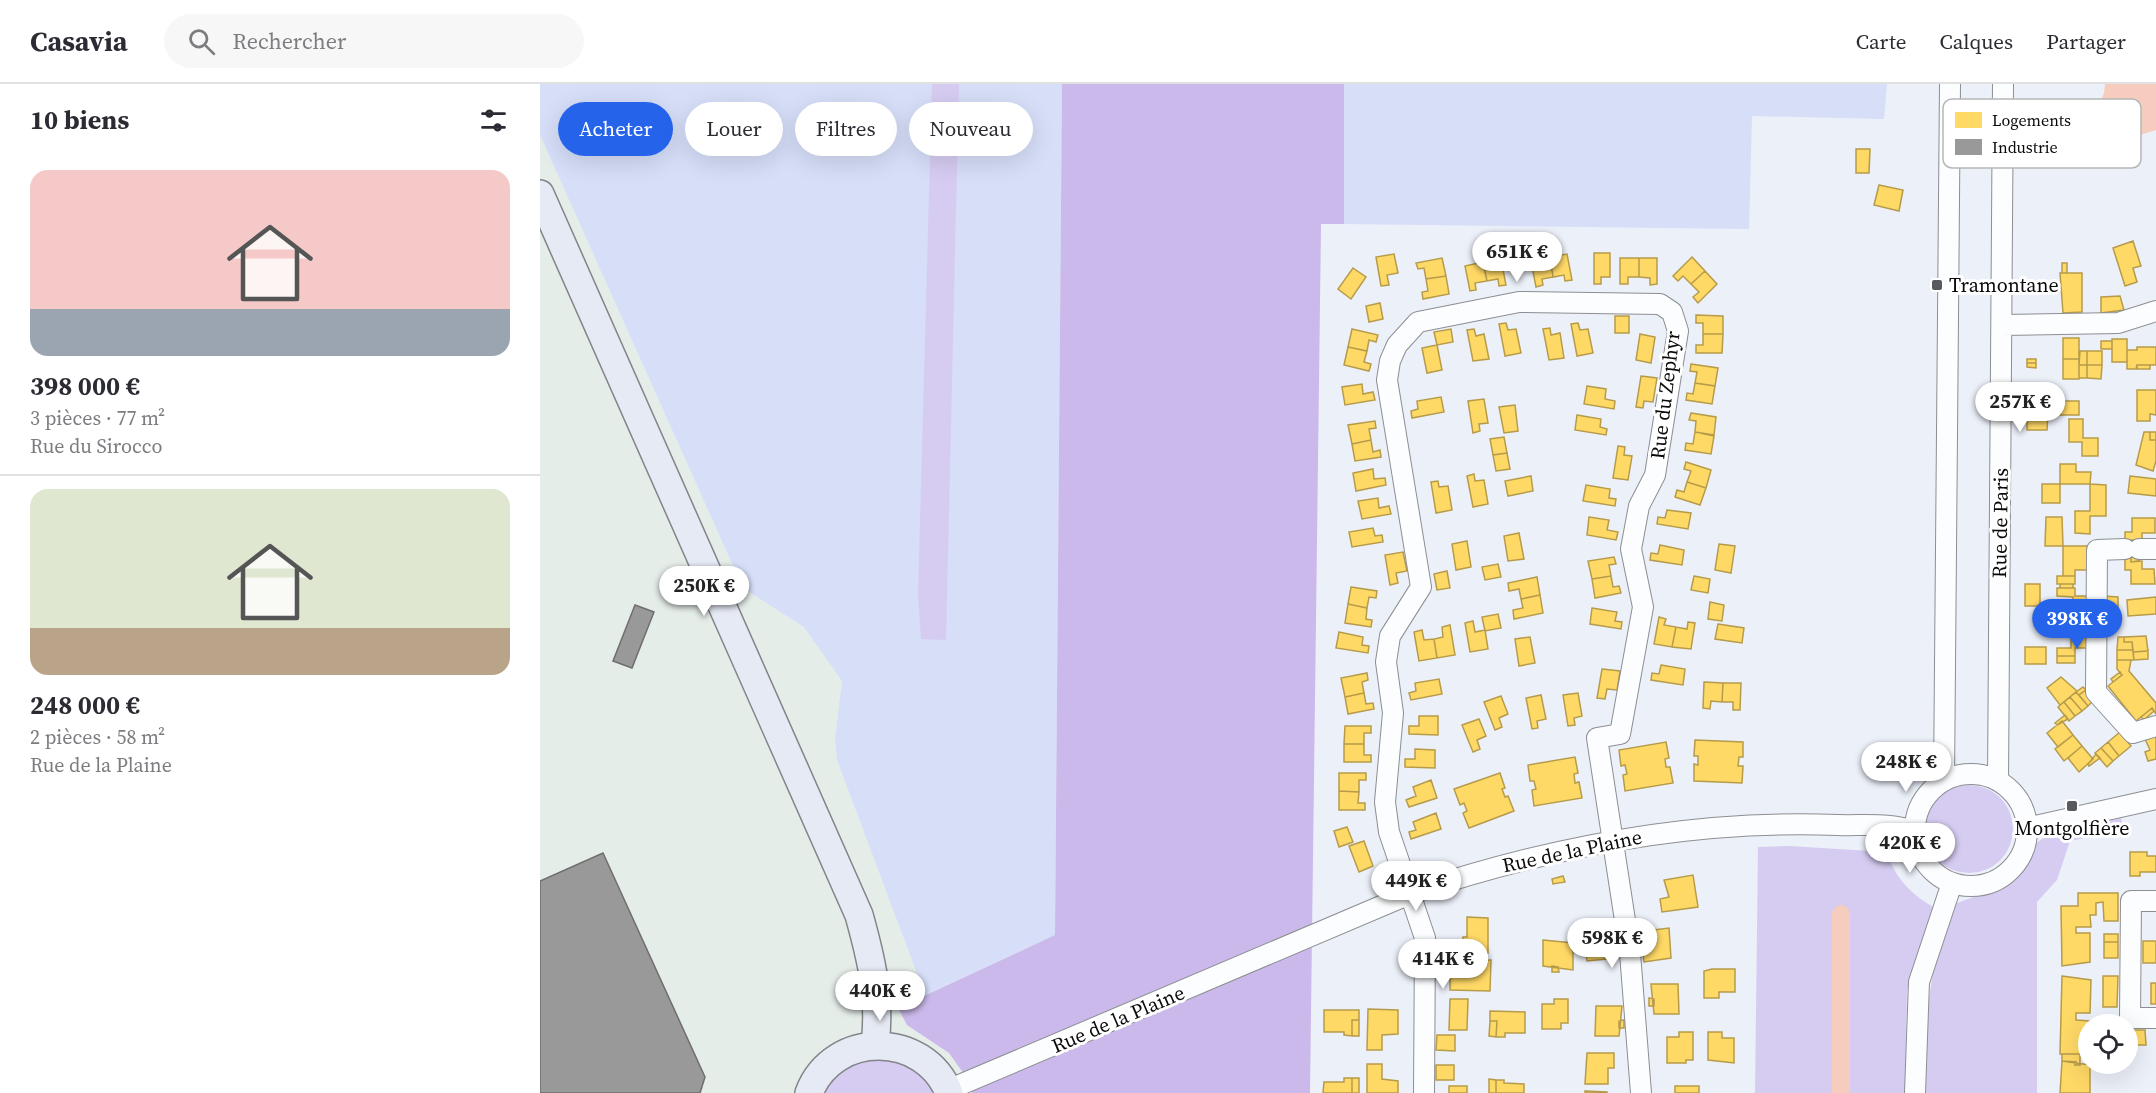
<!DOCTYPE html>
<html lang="fr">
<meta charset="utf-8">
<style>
body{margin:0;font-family:"Source Serif 4",serif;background:#f7f7f7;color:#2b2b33;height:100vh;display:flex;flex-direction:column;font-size:22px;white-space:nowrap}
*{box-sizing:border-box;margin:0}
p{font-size:20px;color:#7c7c81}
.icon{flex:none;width:33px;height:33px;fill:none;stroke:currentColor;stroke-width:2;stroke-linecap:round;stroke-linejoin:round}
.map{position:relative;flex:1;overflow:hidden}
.side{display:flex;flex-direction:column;background:#fff;width:540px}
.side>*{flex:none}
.banner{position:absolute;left:18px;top:18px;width:570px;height:54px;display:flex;gap:12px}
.buttons{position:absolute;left:1538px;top:930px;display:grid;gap:12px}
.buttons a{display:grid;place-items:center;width:60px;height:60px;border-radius:50%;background:#fff;box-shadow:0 6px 24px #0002;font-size:30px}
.price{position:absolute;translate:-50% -51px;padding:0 14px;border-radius:21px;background:#fff;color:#222;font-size:20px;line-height:39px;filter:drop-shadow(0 2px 3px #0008)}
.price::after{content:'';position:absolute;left:50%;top:36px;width:18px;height:14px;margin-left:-9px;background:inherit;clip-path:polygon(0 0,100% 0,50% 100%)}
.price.on{background:#2563eb;color:#fff}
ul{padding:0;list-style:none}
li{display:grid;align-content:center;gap:12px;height:318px;padding:0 30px}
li+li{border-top:2px solid #e1e1e2}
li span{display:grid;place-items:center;height:186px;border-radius:18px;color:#555}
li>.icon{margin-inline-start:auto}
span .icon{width:108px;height:108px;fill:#fffc;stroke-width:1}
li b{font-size:26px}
h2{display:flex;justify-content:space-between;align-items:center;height:72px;padding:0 30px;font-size:26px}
.chip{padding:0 21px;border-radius:27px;background:#fff;box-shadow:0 6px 24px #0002;font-size:21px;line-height:54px}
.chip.on{background:#2563eb;color:#fff}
header{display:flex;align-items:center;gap:36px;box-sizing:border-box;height:84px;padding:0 30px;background:#fff;border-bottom:2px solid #e1e1e2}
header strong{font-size:28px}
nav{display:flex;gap:33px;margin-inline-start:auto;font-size:21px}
.search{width:420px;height:54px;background:#f7f7f7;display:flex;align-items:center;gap:15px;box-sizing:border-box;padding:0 21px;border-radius:33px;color:#7c7c81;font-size:22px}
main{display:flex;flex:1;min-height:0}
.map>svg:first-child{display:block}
.industrial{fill:#e5ede9}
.farmland{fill:#d6def8}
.green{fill:#d6ccf2}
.forest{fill:#cab9ea}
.water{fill:#f6ccbf}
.homes{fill:#ffd966;stroke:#b69b4a;stroke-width:1.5}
.industry{fill:#999;stroke:#6e6e6e;stroke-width:1.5}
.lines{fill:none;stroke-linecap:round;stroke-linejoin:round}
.canal{stroke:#f6ccbf;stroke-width:18}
.street-casing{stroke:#8c8e92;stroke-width:22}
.secondary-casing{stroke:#828488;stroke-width:30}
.street{stroke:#fcfdfe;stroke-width:20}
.secondary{stroke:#e6eaf4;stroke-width:27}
.poi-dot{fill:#595a5e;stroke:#fff;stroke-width:2}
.labels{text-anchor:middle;stroke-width:6;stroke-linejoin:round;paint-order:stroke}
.poi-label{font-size:20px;fill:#0a0a0a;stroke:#fff;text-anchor:start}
.street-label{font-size:20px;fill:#0a0a0a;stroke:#fff}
.key{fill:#fff;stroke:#b6b6b6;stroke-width:1.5}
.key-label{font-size:16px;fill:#0a0a0a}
</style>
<header>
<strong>Casavia</strong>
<div class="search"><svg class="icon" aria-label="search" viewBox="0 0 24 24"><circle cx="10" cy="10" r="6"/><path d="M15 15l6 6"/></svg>Rechercher</div>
<nav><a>Carte</a><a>Calques</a><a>Partager</a></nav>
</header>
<main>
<section class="side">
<h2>10 biens<svg class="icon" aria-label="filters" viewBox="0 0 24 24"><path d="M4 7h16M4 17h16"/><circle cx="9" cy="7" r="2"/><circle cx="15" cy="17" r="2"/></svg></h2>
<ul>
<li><span style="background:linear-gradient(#f6c9c9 75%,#9aa5b1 0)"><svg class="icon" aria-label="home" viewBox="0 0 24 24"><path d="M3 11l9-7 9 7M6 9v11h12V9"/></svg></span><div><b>398 000 €</b><p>3 pièces · 77 m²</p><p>Rue du Sirocco</p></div></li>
<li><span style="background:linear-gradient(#dfe7d0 75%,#b9a48a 0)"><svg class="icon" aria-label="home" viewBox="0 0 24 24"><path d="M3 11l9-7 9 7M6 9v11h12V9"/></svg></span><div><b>248 000 €</b><p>2 pièces · 58 m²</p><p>Rue de la Plaine</p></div></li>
</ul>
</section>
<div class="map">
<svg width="1616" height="1009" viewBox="0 0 1616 1009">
<rect width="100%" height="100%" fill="#ecf0f9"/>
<path class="industrial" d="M0,51l203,453 61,39 39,54 -8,58 2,21 88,235 -27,13 9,17 42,28 17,24 6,16h-432z"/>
<path class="farmland" d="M0,0h522l-7,851 -130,60 -88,-235 -2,-21 7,-58 -38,-54 -61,-39 -203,-453z
M804,0h543l-3,35 -132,-3 -3,113 -405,-5z"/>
<path class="green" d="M392,0h27l-13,556 -25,-1 -3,-45z
M1385 745a44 44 0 1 1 88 0a44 44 0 1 1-88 0Z
M1581,734l3,12 -54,11 -13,39 -20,22v191h-113c3,-69 1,-127 33,-190l44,-16 13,-10 16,-19 6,-15 14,-9z
M1249,762l98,6c8,26 23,41 46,55l-26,84 -2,102h-150l3,-246z
M330,973l39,6 30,30h-117c12,-20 27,-28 48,-36z"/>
<path class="forest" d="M522,0h282v140h-23l-11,869h-338l-6,-16 -17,-24 -42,-28 -9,-17 157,-73z"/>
<path class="water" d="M1565,0h51v46l-77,25 25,-62z"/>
<path class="homes" d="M1316,65h14l-1,24h-13z
M1339,101l24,5 -4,21 -25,-6z
M1593,157l8,25 -8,2 4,14 -12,4 -12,-38z
M1054,169h16v24h-9v7h-7z
M854,170l4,19 -11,2 2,10 -8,1 -5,-29z
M1027,170l5,26 -7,1 -1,-6 -11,2 -3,-20z
M1010,173l3,20 -11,2 1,6 -7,2 -5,-26z
M1152,173l13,14 -14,13 -8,-8 -5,5 -5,-5z
M902,174l4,18 -20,3 -2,-11 -6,1 -2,-6z
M1080,174h19v19h-11v7h-8z
M1099,174h18v26l-7,1v-7l-11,-1z
M961,175l5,26 -7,1 -1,-7 -11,2 -4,-19z
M943,178l4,19 -12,2 1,7 -6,1 -5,-25z
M1522,179h5v10h-5z
M813,184l13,9 -15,22 -13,-10z
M1165,187l12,13 -19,19 -5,-6 6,-5 -8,-8z
M1520,189h22v39l-19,1z
M906,192l3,18 -26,5 -1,-7 6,-1 -2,-12z
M1580,212l4,14 -23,3v-16z
M840,219l3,16 -14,3 -3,-16z
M1156,231l27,1v18h-20v-11h-7z
M1075,232h14v17h-14z
M966,239l2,7 8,-1 5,24 -16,3 -6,-32z
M1038,239l2,7 8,-1 5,24 -16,3 -6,-32z
M1010,244l1,7 9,-2 4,25 -15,2 -6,-31z
M812,245l26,6 -2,7 -7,-2 -2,11 -19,-4z
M911,245l2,13 -16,3 -3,-13z
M934,245l2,7 8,-2 5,25 -16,2 -6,-31z
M1100,250l15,3 -4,26 -15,-3z
M1163,250h20l-1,19h-26v-8h7z
M1523,254h16v21h-16z
M1572,255h15v23h-15z
M1561,257h11v8h-11z
M897,261l5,25 -15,3 -5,-25z
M808,263l19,4 -3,11 7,2 -2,7 -25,-6z
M1597,263h19v18h-19v4h-10v-19h10z
M1540,267h7v14h-8z
M1547,267h15v14h-15z
M1487,275h9v4h-9z
M1523,275h16v20h-16z
M1487,279h9v5l-9,-1z
M1151,280l27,4 -3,18 -20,-3 2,-11 -7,-1z
M1539,281h8v13h-8z
M1547,281h15l-1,14 -14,-1z
M1597,281h13v4h-14z
M1101,292l16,2 -4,24 -9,-1 -1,7 -7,-1z
M1155,299l20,3 -3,18 -26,-4 1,-7 6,1z
M822,300l1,10 10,-2 2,8 -30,5 -3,-18z
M1047,302l19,3 -1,10 10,2 -1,8 -30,-5z
M1597,306h19v25l-6,-1v7h-13z
M901,313l3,15 -32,6 -1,-7 7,-2 -1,-8z
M944,315l4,24 -9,1 1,7 -7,2 -5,-32z
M1516,317h23v14h-23z
M975,321l3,26 -14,2 -5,-26z
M1151,329l25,4 -2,18 -19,-3 1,-11 -7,-1z
M1487,330h21l-1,16h-20z
M1037,331l24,4 -1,8 7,2 -1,6 -31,-5z
M1529,335h14v19h15v18h-16v-14h-13z
M835,337l1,7 -7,1 2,11 -19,4 -4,-19z
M1155,348l19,4 -3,18 -26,-4 1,-7 7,1z
M1604,348h6v8h6v21l-3,10 -17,-6z
M1610,348h6v8h-6z
M964,353l3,16 -14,2 -3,-16z
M831,356l2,12 7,-2 1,7 -26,4 -3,-17z
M1078,362l7,1 -1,8 8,1 -4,24 -15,-2z
M967,369l3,16 -14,2 -3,-16z
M1146,378l25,8 -5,18 -19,-6 4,-11 -7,-2z
M1520,380h16v8h15l-1,12h-30z
M833,385l1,10 11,-1 1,7 -30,6 -3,-18z
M934,390l1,7 9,-1 4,24 -15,3 -6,-31z
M991,392l2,15 -25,5 -3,-15z
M1590,392l26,3v17l-28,-3z
M898,397l1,6 9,-1 4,24 -16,3 -5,-31z
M1147,398l19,6 -6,17 -25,-8 2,-7 7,2z
M1502,400h18v19h-18z
M1550,400l16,1v31h-16v18l-15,-1v-22h15z
M1046,401l24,4 -1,9 7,1 -1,7 -32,-5z
M838,414l1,10 10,-2 2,8 -29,5 -4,-18z
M1127,426l24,3 -3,16 -31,-5 1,-7 7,1z
M1049,433l20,3 -2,10 11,2 -2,8 -29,-5z
M1506,433h16l1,29h-18z
M1592,434h23v15h-13v8l-11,-1v6l-6,1v-15h7z
M833,444l2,8 7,-1 1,7 -31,5 -3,-15z
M979,449l5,26 -16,2 -4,-25z
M927,457l4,26 -15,3 -4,-26z
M1179,460l16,2 -4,27 -16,-3z
M1120,461l24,5 -2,15 -32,-5 1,-7 7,1z
M1523,462h27v24h-15v6h-12z
M863,468l4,19 -11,2 2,10 -8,2 -5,-30z
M1585,471h6v7l11,-1v8h12l1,15h-24v-14h-6z
M1591,471h8v6l-8,1z
M1074,473l2,7 -7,1 2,11 -19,3 -4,-18z
M958,480l3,13 -16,3 -3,-13z
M907,487l3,17 -13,2 -3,-16z
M1071,492l2,11 6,-1 2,7 -26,5 -3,-19z
M1154,492l16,3 -2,14 -17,-3z
M1517,492h18v8h-18z
M997,493l3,18 -19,4 -2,-10 -10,2 -1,-8z
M1485,500h15v22h-15z
M1520,500h13v4h-13z
M811,503l26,4 -1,7 -7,-1 -2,11 -19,-4z
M1517,504h18v8h14v20h-16v-19l-16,-1z
M1000,511l3,18 -29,6 -1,-9 10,-2 -2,-9z
M1563,512l15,1v22h-15z
M1616,513v17l-28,2 -1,-16z
M1170,518l14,3 -2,16 -14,-2z
M808,520l19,4 -1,11 6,1 -1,7 -26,-4z
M1052,524l25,4 -2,9 7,1 -1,7 -31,-5z
M958,530l3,14 -16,3 -3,-14z
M1119,533l7,2 -2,6 12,2 -4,20 -18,-3z
M933,537l2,11 10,-2 3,19 -18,3 -5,-29z
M1148,538l7,1 -4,26 -19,-2 4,-20 11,2z
M1178,540l26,4 -2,15 -27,-4z
M910,541l5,30 -18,3 -3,-19 9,-2 -1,-10z
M882,546l2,10 10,-1 3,19 -18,3 -5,-29z
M1531,546h18v18h-14v8h-18v-8h14z
M799,548l24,5 -1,8 7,1 -1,7 -32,-5z
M1606,552l2,15 -15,1 -1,-10h-8v-5z
M990,553l5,26 -16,3 -4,-27z
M1578,553h6v5h8l1,8h-16z
M1485,563h21v17h-21z
M1577,566h16l1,10h-17z
M1608,567v8l-14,1 -1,-8z
M1517,572h18v7h-18z
M1577,576h14l-2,11 27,32v11l-4,-6 -16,13 -28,-35 14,-11 -5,-6z
M1121,581l24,4 -2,16 -32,-5 1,-7 7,1z
M1062,585l18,2 -3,19 -10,-1 -2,10 -8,-1z
M1580,588l2,3 -9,7 -2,-3z
M827,589l1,7 -6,2 2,11 -19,4 -4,-19z
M1521,593l16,14 -17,14 -13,-17z
M899,595l3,15 -31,6 -2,-7 7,-2 -1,-8z
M1164,598l19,1 -1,19 -11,-1 -1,8 -7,-1z
M1183,599h18l-1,27h-7v-8h-11z
M1543,603l3,3 -7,5 -3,-3z
M1546,606l8,10 -6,6 -9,-11z
M1536,608l12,14 -6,5 -12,-14z
M824,609l2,11 7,-1 1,6 -26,5 -3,-17z
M1038,609l4,23 -8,2 1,7 -7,1 -5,-31z
M1001,611l5,24 -9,2 1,7 -6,1 -6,-31z
M961,612l7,18 -9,4 3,9 -7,3 -11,-28z
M1530,613l12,14 -7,5 -11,-14z
M1524,618l11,14 -6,5 -11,-14z
M1612,624l2,3 -10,9 -3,-3z
M1525,631l3,4 -11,6 -2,-2z
M879,632h19v19l-29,-1v-8h10z
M939,635l7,17 -9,4 3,9 -7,3 -11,-27z
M1522,637l11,14 -15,12 -11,-14z
M805,642h26v7h-7v11h-20z
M1580,648l11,14 -12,10 -11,-14z
M1533,651l9,11 -18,15 -9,-12z
M1616,651v24l-8,2 -3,-9 5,-2 -5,-11z
M1155,656l48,2v15h-4l-1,9h5l-1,17 -48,-2v-17l4,1v-9h-4z
M1126,658l3,16 -4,1 1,8h4l3,16 -48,8 -2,-16 4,-1 -2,-9 -4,1 -2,-16z
M1568,658l11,14 -6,5 -12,-13z
M804,660h20v11h7v7h-27z
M1542,662l11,13 -14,13 -11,-14z
M1561,664l12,13 -6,6 -12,-14z
M875,665l20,1v18l-30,-1v-8h10z
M1556,670l4,4 -11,8 -1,-2z
M1035,673l3,16 -4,1 1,9 4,-1 3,16 -48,8 -2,-16 4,-1 -2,-8h-4l-2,-16z
M799,689h27v7h-7v12l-20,-1z
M960,689l5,15 -3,1 3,8 3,-1 6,15 -45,17 -6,-15 4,-2 -3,-8 -4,2 -6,-16z
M891,696l6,18 -28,9 -3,-7 10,-4 -3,-9z
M799,707l20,1 -1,11h7v7h-26z
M896,729l5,16 -30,10 -2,-7 7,-2 -3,-8z
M807,743l6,15 -14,5 -5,-16z
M824,757l9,25 -14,6 -10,-26z
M1590,768h17v4h9v16h-16v4h-10z
M1153,791l5,32 -36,5 -2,-13 9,-2 -5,-17z
M1023,792l2,6 -12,2 -1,-5z
M1538,809h40v28h-14l-1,-19 -7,1v12h-6l1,12h-15v6h14v29l-28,4 -1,-60h17z
M927,833l21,1v35h-9v-7h-16v-9h4z
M1129,844l2,30 -27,4 -2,-15 6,-1 -2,-15z
M1058,847l1,7 15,-3 3,23 -30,3 -4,-27z
M1564,850h14v8h-14z
M1003,856l30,3v27l-30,-4z
M1603,857h13v22h-13z
M1564,858h14v16h-14z
M923,862h16v7l-16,-1z
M926,876h25l-1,31 -40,-1v-14h15z
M1012,882l6,1 1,5h-7z
M1172,885h23v23h-16v6h-15v-27z
M1522,892l29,4 -1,33h-14v7l14,1 -2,33h-28z
M1563,892h15l-1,31h-14z
M1611,899h5v21h-5z
M1111,900h27l1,30h-25z
M1109,914l5,1v7h-5z
M910,915h18l-1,31h-18z
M1014,915h14v24h-7v6h-19v-25h12z
M1056,922h26l-3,30h-24z
M828,925l30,1v24l-16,1v15h-15z
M784,926h35v10h-7v16l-8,-1v-3h-20z
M950,927l35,1v21h-20v4h-9l1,-16h-7z
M812,936h7v16h-7z
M1084,936v8h-5v-7z
M950,937h7l-1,16 -7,-1z
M1587,946h18l1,15h-19z
M1139,948h14v28h-7v3h-19v-26h12z
M1168,948h14v6h12v25l-26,-3z
M897,951h18v16l-19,-1z
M1047,969h27v15h-6v16h-23z
M1522,970h18v11h-5l1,-3 -14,-1z
M1522,977l28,4v28h-30z
M827,980h15v15l16,2v12h-31z
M896,981h18v15h-18z
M804,994h8v15h-29l1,-11h20z
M812,994h7v15h-7z
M949,995l7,1v13h-7z
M956,996h8v3l20,1v9h-28z
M909,1002h18v7h-18z
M1135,1002h24v7h-24z
M1045,1007l22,1v1h-22z"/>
<path class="industry" d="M95,521l19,7 -22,56 -19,-7z
M63,769l102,224 -5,16h-160v-212z"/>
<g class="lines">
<path class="canal" d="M1301,1009v-179"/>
<defs>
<path id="street" d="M1462,241l116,-2 38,-12
M1585,465l-28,1 -1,142 37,41 23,-7
M1599,465h17
M1375 746a56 56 0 1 1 112 0a56 56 0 1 1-112 0Z
M1404,697l6,-697
M1458,697l5,-697
M1486,744l130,-29
M1616,817h-25l-1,117h26
M408,1006l464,-197c137,-46 280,-74 426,-68 24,1 54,-3 77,7
M884,1009l1,-155 -36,-106 -4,-30 8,-89 -7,-51 4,-26 31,-49 -34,-207 3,-19 7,-16 21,-23 101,-20 141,2 12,8 6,19 -23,144 -16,31 -8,43 12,58 -23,127 -23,4 33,215 11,140
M1375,1009l4,-111 33,-99"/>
<path id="secondary" d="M0,110l319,721c12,43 22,84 16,129
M269,1009c24,-63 116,-62 140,0"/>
</defs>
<use href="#street" class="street-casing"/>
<use href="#secondary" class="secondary-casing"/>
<use href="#street" class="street"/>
<use href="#secondary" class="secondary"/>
</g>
<g class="poi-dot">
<rect x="1391" y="195" width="12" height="12" rx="3"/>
<rect x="1526" y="716" width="12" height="12" rx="3"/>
</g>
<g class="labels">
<g class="poi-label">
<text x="1409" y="208">Tramontane</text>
<text x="1532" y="751" text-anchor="middle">Montgolfière</text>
</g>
<g class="street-label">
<text transform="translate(1125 311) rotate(-83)" y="7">Rue du Zephyr</text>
<text transform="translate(1460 439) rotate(-89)" y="7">Rue de Paris</text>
<text transform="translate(1032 767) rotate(-12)" y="7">Rue de la Plaine</text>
<text transform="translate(578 935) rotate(-23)" y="7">Rue de la Plaine</text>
</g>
</g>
<rect x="1403" y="15" width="198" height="69" rx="9" class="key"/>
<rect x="1415" y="28" width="27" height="16" fill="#ffd966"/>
<rect x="1415" y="55" width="27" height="16" fill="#999"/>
<g class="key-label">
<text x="1452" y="42">Logements</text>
<text x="1452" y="69">Industrie</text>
</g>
</svg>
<div class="buttons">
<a><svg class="icon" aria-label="locate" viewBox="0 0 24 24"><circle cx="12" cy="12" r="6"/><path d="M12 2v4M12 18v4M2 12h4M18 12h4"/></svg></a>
</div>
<b class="price" style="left:977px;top:199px">651K €</b>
<b class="price" style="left:1480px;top:349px">257K €</b>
<b class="price" style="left:164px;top:533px">250K €</b>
<b class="price on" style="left:1537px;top:566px">398K €</b>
<b class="price" style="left:1366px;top:709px">248K €</b>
<b class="price" style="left:1370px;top:790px">420K €</b>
<b class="price" style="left:876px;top:828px">449K €</b>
<b class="price" style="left:1072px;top:885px">598K €</b>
<b class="price" style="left:903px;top:906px">414K €</b>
<b class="price" style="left:340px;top:938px">440K €</b>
<div class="banner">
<a class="chip on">Acheter</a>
<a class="chip">Louer</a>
<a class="chip">Filtres</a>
<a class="chip">Nouveau</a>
</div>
</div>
</main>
